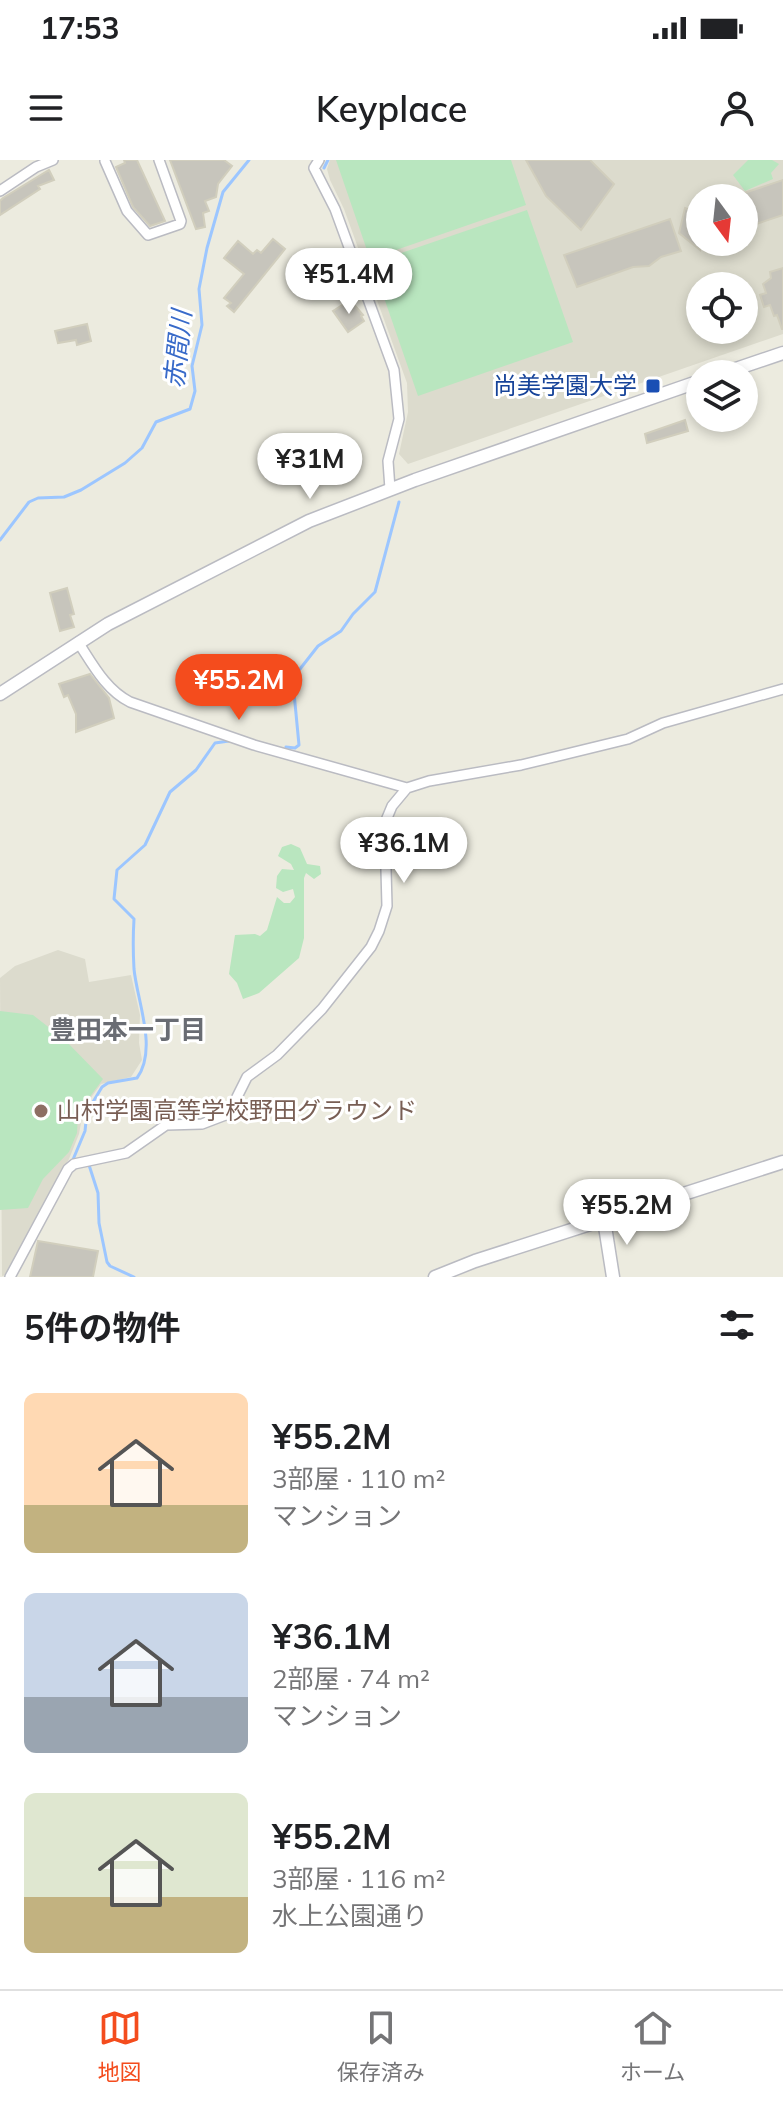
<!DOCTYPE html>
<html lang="ja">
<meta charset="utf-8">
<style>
body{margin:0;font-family:Mulish,"Noto Sans JP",sans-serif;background:#f6f6f6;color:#202124;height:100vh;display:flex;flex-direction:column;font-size:30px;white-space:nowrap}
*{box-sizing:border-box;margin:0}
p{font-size:26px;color:#757577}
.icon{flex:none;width:44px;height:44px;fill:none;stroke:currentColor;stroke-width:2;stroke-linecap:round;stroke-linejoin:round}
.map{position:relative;height:1117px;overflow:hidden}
.drawer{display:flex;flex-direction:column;background:#fff;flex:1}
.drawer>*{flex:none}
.needle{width:52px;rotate:165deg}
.tools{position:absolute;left:686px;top:24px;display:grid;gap:16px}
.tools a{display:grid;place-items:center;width:72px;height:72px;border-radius:50%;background:#fff;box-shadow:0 4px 12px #0003;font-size:40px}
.price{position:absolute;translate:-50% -68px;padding:0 18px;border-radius:28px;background:#fff;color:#222;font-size:26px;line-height:52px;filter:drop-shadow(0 2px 4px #0008)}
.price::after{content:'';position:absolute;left:50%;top:48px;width:24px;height:18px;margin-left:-12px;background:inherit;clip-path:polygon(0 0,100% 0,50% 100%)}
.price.current{background:#f44c1d;color:#fff}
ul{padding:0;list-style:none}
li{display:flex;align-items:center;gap:24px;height:200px;padding:0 24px}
li span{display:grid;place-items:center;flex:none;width:224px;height:160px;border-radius:12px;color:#555}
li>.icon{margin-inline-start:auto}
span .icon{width:96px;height:96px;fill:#fffc;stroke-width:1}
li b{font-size:34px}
h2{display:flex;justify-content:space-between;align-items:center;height:96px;padding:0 24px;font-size:34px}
.status{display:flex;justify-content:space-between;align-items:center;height:56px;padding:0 40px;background:#fff;direction:ltr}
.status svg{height:22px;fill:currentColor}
header{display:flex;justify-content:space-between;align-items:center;height:104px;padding:0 24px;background:#fff;font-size:36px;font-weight:600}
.menu{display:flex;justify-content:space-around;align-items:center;height:112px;border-top:2px solid #e0e0e0;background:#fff;font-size:22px;color:#757577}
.menu a{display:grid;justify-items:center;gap:4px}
.menu .current{color:#f44c1d}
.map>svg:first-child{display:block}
.education{fill:#dcdbcd;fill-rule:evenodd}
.green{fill:#b9e6bf}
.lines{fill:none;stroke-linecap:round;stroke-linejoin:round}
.stream{stroke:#9cc6ff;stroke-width:3}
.building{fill:#c7c5bc;stroke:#d1cebd;stroke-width:2}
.minor-casing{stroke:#babbc2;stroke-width:12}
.tertiary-casing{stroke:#babbc2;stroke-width:15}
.minor{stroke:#fff;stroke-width:9}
.tertiary{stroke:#fff;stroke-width:12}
.transit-dot{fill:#1a4fb4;stroke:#fff;stroke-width:3}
.education-dot{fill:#8d6e63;stroke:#fff;stroke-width:3}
.labels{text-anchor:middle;stroke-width:6;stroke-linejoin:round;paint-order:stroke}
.transit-label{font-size:24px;fill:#164399;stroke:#fff;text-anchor:end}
.education-label{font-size:24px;fill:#785e54;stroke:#fff;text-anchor:start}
.water-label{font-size:26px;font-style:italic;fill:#386ac9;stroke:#fff}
.neighbourhood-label{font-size:26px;font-weight:bold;fill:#696c73;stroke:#fff}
</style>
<div class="status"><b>17:53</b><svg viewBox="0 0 49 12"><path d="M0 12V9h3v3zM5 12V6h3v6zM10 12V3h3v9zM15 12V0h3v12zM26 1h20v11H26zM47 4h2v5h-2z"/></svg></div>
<header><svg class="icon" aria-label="menu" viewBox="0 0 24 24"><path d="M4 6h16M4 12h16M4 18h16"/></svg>Keyplace<svg class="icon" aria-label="person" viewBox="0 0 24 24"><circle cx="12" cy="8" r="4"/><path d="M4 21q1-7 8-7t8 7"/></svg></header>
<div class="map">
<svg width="783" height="1117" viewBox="0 0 783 1117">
<rect width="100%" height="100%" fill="#ecebdf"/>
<path class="education" d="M330,0h453v174l-375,130 -9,-10 9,-42 -1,-29 -63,-174 -14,-29 -3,-11zM700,38h44v44h-44zM700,126h44v44h-44z
M58,790l27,9 4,23 42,-7 9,40 -1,28 3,17 -11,17 -30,7 -17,23 -5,27 -10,25 -63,116 -4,1 -2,-298 15,-12z"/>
<path class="green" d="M336,0h175l15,45 -156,54z
M748,0h24l7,4 -8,9 2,6 -28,12 -12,-16z
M527,50l46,132 -155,54 -46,-133z
M291,684l9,4 7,16 13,2 1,8 -7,5 -8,-6 -2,5v60l-5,20 -40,35 -16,6 -6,-16 -8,-9 6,-39 20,-1 5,2 7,-6 10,-33 7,6h6l5,-6 -2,-8 -10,3 -7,-4 1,-12 5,-7 12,1 -3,-6 -13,-8 4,-9z
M0,851l33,4 32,25 38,39 -25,34 -1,20 -8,19 -26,27 -15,29 -28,2z"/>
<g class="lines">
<path class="stream" d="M324,8l4,-8
M0,380l29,-38 9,-4 26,-1 17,-7 44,-27 17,-15 14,-26 34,-13 5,-18 -3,-25 10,-41 -3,-36 8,-41 16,-56 26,-32
M286,587l9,1 4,-3 -7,-73 8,-3 18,-23 23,-15 12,-17 22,-22 24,-90
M72,1002l13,-31 2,-19 15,-25 6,-4 29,-5c21,-29 0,-77 -3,-109 -1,-17 -1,-34 0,-50l-20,-20 3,-29 28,-25 25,-53 26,-22 19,-27 14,-2
M89,1005l9,28 1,30 8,39 3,4 24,11"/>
</g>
<path class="building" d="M124,0h13l28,61 -15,5 -17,-19 -17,-40 9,-4z
M170,0h54l8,6 -14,18 -2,13 -11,4 4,10 -6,2 2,14 -9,2z
M526,0h64l24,24 -33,46 -35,-34z
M49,10l5,10 -16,6 2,3 -40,26v-14l3,-3z
M783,20v35l-30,10 -9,-32z
M685,48l10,4 5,-2v40l-21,-17z
M670,59l11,32 -20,6 -12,9 -16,1 -56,20 -13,-32z
M273,79l12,10 -51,63 -7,-6 4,-3 -7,-5 20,-24 -20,-16 14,-17 15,13 4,-4 4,3z
M783,108v61h-1l-5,-14 -3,1 -4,-11 -6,2 -4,-12 6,-2 -3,-9 8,-6 -1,-6z
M350,140l13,15 -2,1 3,5 -16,11 -15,-21z
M87,164l4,17 -14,4 -1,-5 -18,3 -3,-12z
M685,260l3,11 -41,12 -2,-9z
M67,428l7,26 -4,1 4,12 -14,4 -10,-38z
M90,514l19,24 5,20 -38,14v-18l-8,-19 -4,2 -5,-13z
M38,1081l60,10 -5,26h-63z"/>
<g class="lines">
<defs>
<path id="minor" d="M319,0l-5,8 21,41 59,161 5,49 -11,42 2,28
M105,1l22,50 21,24 32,-11 1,-3 -22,-61
M0,31l36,-24 17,-7
M78,482c15,23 28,48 52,60l124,43 153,43
M10,1117l58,-108 6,-5 52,-11 40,-28 36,-1 34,-13 1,-14 10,-20 30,-22 45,-46 49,-62 8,-16 8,-25 -2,-73 2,-15 5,-12 15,-18 22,-7 92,-16 107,-26 35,-16 120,-34"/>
<path id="tertiary" d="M721,214l62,-21
M0,534l108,-70 201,-103 106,-41 285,-99
M604,1060l9,57
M435,1117l40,-16 308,-99"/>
</defs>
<use href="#minor" class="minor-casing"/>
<use href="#tertiary" class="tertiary-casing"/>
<use href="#minor" class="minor"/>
<use href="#tertiary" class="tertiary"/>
</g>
<rect class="transit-dot" x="645" y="218" width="16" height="16" rx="4"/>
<circle class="education-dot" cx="41" cy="951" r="8"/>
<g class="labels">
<g class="transit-label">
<text x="637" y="234">尚美学園大学</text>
</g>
<g class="education-label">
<text x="57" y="959">山村学園高等学校野田グラウンド</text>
</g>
<g class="water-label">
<text transform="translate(178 189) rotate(-84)" y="9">赤間川</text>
</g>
<g class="neighbourhood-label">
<text x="128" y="879">豊田本一丁目</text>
</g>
</g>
</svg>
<div class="tools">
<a><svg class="needle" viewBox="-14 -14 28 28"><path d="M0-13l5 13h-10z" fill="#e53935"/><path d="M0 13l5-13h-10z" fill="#757577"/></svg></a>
<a><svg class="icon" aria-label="locate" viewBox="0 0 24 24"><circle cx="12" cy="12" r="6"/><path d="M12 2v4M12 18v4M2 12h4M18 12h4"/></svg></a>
<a><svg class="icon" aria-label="layers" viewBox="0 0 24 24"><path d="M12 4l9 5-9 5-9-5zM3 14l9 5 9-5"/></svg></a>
</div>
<b class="price" style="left:349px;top:156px">¥51.4M</b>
<b class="price" style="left:310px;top:341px">¥31M</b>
<b class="price current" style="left:239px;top:562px">¥55.2M</b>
<b class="price" style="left:404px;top:725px">¥36.1M</b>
<b class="price" style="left:627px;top:1087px">¥55.2M</b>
</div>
<section class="drawer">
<h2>5件の物件<svg class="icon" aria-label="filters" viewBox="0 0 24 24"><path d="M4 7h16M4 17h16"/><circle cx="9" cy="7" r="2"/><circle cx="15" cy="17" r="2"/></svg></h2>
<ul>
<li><span style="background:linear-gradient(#ffd9b3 70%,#c2b280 0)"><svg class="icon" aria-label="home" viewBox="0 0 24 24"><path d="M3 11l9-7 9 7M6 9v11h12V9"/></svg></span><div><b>¥55.2M</b><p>3部屋 · 110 m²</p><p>マンション</p></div></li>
<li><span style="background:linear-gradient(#c9d6e8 65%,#9aa5b1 0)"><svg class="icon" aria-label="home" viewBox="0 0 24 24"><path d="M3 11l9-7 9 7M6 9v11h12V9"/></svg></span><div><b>¥36.1M</b><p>2部屋 · 74 m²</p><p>マンション</p></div></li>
<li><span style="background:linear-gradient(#dfe7d0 65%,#c2b280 0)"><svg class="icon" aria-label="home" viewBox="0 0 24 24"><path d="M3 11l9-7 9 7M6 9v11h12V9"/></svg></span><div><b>¥55.2M</b><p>3部屋 · 116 m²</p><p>水上公園通り</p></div></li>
</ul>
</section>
<nav class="menu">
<a class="current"><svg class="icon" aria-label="map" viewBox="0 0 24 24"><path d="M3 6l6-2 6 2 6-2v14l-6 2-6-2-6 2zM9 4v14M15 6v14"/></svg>地図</a>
<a><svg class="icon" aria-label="saved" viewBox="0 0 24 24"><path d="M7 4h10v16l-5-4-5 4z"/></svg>保存済み</a>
<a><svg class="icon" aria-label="home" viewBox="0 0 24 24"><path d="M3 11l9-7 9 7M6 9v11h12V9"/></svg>ホーム</a>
</nav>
